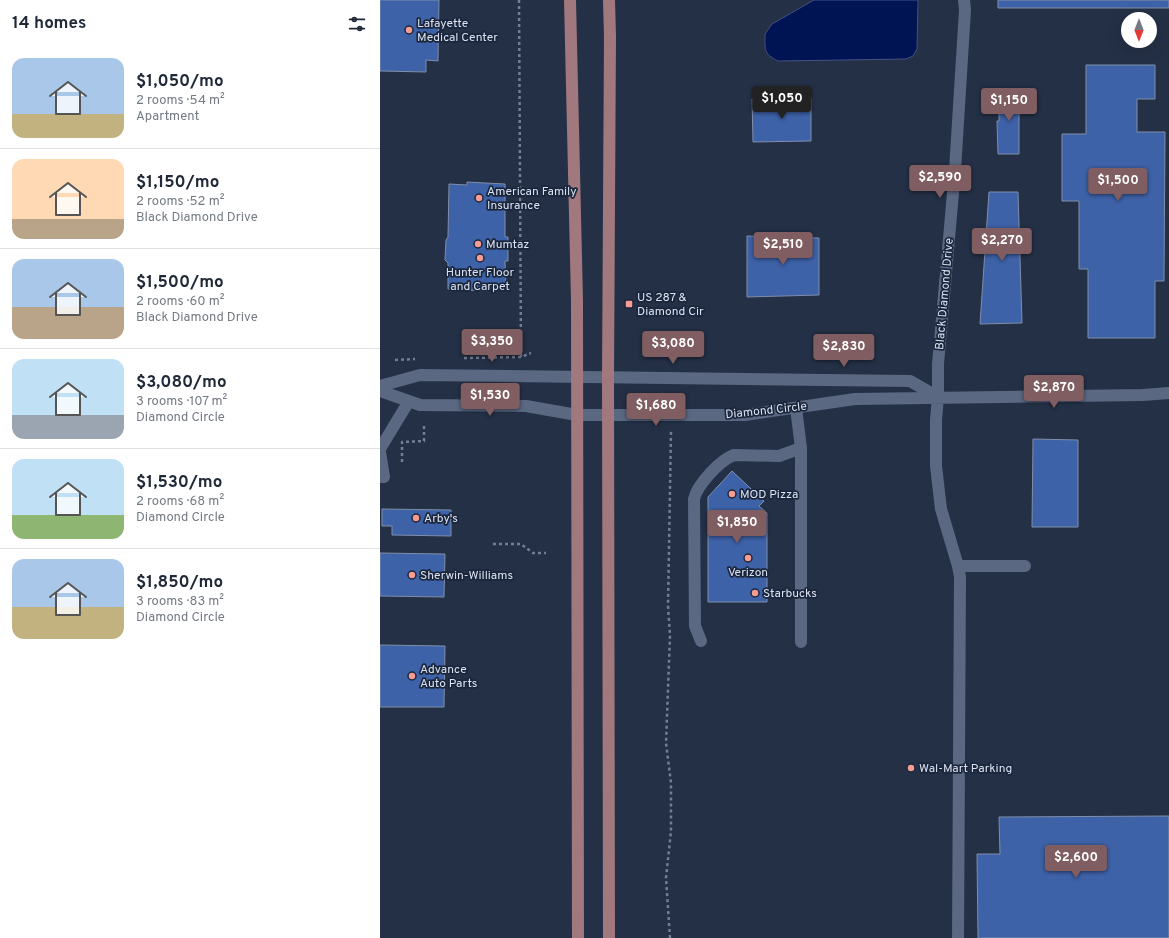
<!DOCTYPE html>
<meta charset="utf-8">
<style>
body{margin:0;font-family:Overpass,sans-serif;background:#f2f2f3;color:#1f2937;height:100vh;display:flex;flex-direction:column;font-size:15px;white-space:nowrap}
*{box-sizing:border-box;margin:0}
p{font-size:13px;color:#747a83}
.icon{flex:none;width:22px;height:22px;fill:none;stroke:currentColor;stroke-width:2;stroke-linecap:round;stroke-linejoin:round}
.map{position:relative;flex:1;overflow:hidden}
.details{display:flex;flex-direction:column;background:#fff;width:380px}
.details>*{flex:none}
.needle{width:26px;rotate:180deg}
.controls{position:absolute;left:741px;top:12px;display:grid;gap:8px}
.controls a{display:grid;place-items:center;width:36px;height:36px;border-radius:50%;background:#fff;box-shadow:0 4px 16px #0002;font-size:20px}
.price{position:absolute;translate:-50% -34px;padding:0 9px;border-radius:4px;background:#7f5d60;color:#fff;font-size:13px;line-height:26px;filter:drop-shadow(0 1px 2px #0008)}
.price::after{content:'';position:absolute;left:50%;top:24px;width:12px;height:9px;margin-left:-6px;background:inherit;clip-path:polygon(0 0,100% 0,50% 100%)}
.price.on{background:#222;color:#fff}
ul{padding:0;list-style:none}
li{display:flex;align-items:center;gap:12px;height:100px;padding:0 12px}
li+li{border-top:1px solid #e0e1e3}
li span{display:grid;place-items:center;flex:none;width:112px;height:80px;border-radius:12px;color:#555}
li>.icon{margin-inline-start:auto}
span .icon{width:48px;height:48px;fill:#fffc;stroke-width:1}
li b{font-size:17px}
h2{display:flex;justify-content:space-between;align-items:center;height:48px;padding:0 12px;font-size:17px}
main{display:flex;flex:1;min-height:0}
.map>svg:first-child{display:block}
.water{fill:#001454;stroke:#425283}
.building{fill:#3e62a8;stroke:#7f8ea9}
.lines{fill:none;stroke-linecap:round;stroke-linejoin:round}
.path{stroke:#747e91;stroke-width:2.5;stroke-dasharray:3 3;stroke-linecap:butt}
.minor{stroke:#5a6882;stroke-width:12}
.major{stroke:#a1787d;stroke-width:12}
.poi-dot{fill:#f59c93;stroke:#1a263c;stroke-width:1.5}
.labels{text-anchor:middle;stroke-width:3.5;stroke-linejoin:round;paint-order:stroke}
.poi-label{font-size:12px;fill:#dbe3f2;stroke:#1a263c;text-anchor:start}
.street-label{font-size:12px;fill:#dbe3f2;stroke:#1a263c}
</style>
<main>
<section class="details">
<h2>14 homes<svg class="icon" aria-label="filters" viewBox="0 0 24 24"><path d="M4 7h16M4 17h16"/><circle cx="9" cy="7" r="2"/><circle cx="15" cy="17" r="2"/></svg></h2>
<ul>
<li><span style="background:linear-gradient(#a9c7e8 70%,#c2b280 0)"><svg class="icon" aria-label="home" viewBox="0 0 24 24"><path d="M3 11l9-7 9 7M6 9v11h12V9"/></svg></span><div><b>$1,050/mo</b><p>2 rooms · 54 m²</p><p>Apartment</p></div></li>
<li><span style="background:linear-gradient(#ffd9b3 75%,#b9a48a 0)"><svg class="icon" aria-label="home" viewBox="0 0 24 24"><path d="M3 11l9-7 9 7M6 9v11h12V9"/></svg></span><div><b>$1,150/mo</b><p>2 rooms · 52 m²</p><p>Black Diamond Drive</p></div></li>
<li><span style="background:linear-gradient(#a9c7e8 60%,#b9a48a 0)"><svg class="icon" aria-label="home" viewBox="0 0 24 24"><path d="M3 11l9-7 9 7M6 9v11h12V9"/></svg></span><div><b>$1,500/mo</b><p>2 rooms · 60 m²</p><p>Black Diamond Drive</p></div></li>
<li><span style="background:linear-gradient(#bfe0f5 70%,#9aa5b1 0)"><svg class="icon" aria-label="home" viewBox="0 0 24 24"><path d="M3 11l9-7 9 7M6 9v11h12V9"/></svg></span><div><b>$3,080/mo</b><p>3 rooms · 107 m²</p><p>Diamond Circle</p></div></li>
<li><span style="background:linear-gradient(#bfe0f5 70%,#8fb573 0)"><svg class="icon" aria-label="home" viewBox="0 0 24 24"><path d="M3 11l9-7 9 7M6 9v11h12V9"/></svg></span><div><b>$1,530/mo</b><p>2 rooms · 68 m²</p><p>Diamond Circle</p></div></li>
<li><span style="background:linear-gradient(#a9c7e8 60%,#c2b280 0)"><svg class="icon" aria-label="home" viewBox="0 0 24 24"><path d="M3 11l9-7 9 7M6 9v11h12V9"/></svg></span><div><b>$1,850/mo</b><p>3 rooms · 83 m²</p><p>Diamond Circle</p></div></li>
</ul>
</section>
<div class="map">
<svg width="789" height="938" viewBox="0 0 789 938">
<rect width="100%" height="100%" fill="#243046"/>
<path class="water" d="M434,0h104l-1,49 -4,7 -7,3 -128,2c-15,-7 -13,-13 -13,-27l7,-10z"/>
<path class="building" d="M0,0h59l-1,61 -12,-1v12l-46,-1z
M618,0h171v8h-171z
M706,65h69v34h-18v33h28l-1,149h-9v57h-67v-69h-9v-68h-17v-67h24z
M619,89h20v65h-21l-1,-33h2z
M431,98v43l-58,1 -1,-43z
M87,182l38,2v53h3v24h-3l1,27h-18v3l-40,-2v-26l-3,-3 1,-20 2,-3 1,-53 18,1z
M609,192h29l4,131 -42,1z
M367,236l72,2v57l-72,2z
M653,439l45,1v87h-46z
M352,471l32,30 -5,5 8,7v89h-59v-105z
M2,509l69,1v26l-59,-1v-9h-10z
M0,553l65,1 -1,43 -64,-1z
M0,645l65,1 -1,61h-64z
M789,816v122h-191l-1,-84h23l-1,-37z"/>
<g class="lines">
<path class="path" d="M139,0l2,357 10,-4
M84,358l57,-1
M15,360l20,-1
M22,462v-20l22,-1v-16
M113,544h28l12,9h13
M290,938l-4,-60 5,-47v-48l-5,-40 4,-108 -2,-29 3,-175"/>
<path class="minor" d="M0,386l40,-11 490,6 28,16
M0,391l40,14 106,1 51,9h168l110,-16 288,-4 26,-2
M416,408l5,40v194
M0,449l29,-48
M0,452l4,25h-4
M578,566h67
M321,641l-6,-15 -1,-127c3,-14 26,-39 40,-44l45,1 22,-8
M578,938l2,-361 -2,-11 -17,-57 -5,-43v-46l2,-23v-33l17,-194 10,-160 -1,-10"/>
<path class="major" d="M190,0l7,301 1,637
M229,0l1,36 -2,341 1,561"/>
</g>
<g class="poi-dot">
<circle cx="29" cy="30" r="4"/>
<circle cx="99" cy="198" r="4"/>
<circle cx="98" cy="244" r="4"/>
<circle cx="100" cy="258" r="4"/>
<rect x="245" y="300" width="8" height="8" rx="2"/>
<circle cx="352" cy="494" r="4"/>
<circle cx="36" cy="518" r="4"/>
<circle cx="368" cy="558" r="4"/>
<circle cx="32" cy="575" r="4"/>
<circle cx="375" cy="593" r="4"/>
<circle cx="32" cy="676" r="4"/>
<circle cx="531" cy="768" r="4"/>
</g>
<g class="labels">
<g class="poi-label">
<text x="37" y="27">Lafayette<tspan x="37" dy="14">Medical Center</tspan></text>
<text x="107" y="195">American Family<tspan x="107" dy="14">Insurance</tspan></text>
<text x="106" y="248">Mumtaz</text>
<text x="100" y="276" text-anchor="middle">Hunter Floor<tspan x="100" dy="14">and Carpet</tspan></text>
<text x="257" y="301">US 287 &amp;<tspan x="257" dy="14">Diamond Cir</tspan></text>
<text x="360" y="498">MOD Pizza</text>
<text x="44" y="522">Arby's</text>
<text x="368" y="576" text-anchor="middle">Verizon</text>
<text x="40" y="579">Sherwin-Williams</text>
<text x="383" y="597">Starbucks</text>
<text x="40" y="673">Advance<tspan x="40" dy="14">Auto Parts</tspan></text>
<text x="539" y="772">Wal-Mart Parking</text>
</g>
<g class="street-label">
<text transform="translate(564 294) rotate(-85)" y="4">Black Diamond Drive</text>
<text transform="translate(386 410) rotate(-6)" y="4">Diamond Circle</text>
</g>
</g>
</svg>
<div class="controls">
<a><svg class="needle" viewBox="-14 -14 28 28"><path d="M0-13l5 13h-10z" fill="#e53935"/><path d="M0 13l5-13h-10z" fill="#747a83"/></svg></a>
</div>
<b class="price on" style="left:402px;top:120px">$1,050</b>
<b class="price" style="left:629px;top:122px">$1,150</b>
<b class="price" style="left:560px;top:199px">$2,590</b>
<b class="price" style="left:738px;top:202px">$1,500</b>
<b class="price" style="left:622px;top:262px">$2,270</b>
<b class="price" style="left:403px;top:266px">$2,510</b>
<b class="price" style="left:112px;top:363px">$3,350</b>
<b class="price" style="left:293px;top:365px">$3,080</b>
<b class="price" style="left:464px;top:368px">$2,830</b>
<b class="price" style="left:674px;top:409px">$2,870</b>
<b class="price" style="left:110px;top:417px">$1,530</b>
<b class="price" style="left:276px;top:427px">$1,680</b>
<b class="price" style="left:357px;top:544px">$1,850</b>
<b class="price" style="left:696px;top:879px">$2,600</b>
</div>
</main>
